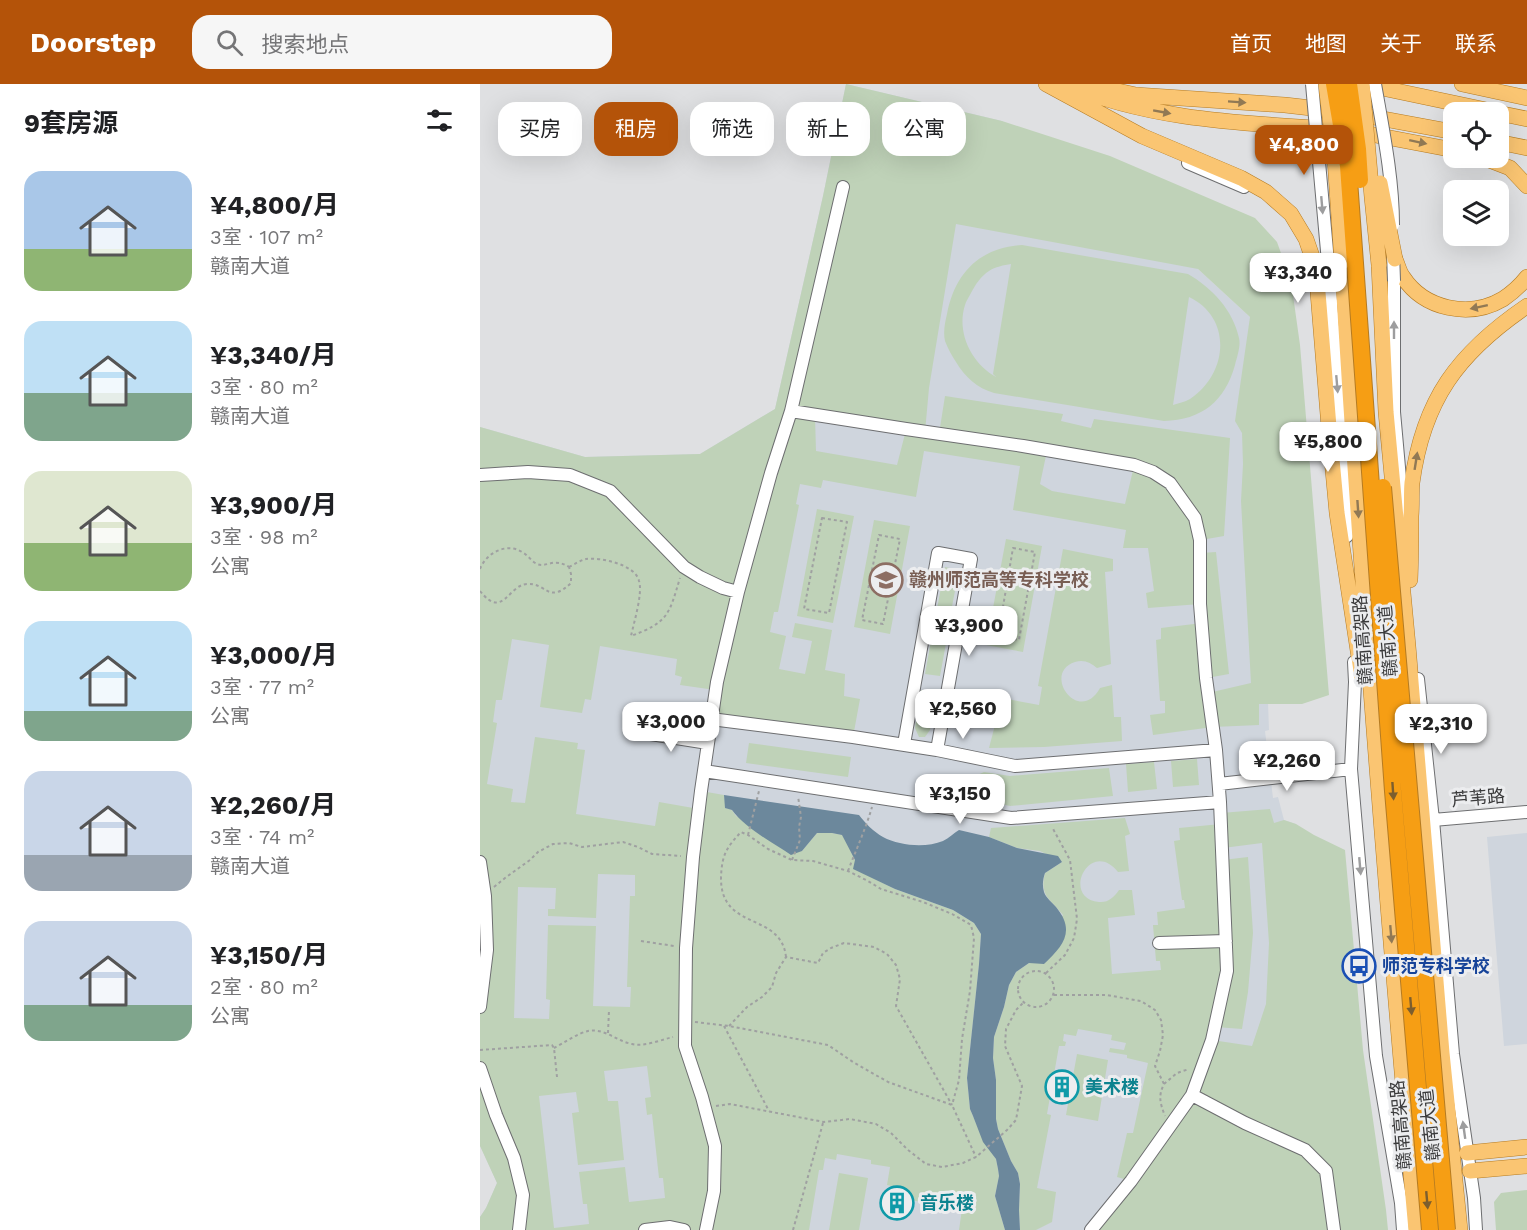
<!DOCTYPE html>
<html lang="zh">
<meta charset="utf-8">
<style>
body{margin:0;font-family:"Work Sans","Noto Sans SC",sans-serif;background:#f6f6f6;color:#202124;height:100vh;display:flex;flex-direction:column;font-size:22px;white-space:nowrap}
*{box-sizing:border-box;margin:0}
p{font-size:20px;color:#757577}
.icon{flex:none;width:33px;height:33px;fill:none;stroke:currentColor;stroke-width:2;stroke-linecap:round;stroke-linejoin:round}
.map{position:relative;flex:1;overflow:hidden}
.details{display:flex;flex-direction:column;background:#fff;width:480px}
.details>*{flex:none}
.top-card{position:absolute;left:18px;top:18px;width:570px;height:54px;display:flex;gap:12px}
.tools{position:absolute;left:963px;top:18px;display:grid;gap:12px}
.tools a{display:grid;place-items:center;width:66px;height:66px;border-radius:12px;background:#fff;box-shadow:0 6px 24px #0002;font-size:30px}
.price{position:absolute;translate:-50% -51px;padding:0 14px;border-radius:12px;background:#fff;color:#222;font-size:20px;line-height:39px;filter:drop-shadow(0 2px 3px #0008)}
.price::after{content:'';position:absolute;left:50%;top:36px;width:18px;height:14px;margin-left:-9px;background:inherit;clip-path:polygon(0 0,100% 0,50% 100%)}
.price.active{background:#b45309;color:#fff}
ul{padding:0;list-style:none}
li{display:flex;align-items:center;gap:18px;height:150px;padding:0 24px}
li span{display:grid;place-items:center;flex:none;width:168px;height:120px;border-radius:18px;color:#555}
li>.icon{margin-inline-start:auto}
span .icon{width:72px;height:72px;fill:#fffc;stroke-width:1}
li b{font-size:26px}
h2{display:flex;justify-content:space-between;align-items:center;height:72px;padding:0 24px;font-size:26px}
.chip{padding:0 21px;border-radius:18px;background:#fff;box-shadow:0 6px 24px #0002;font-size:21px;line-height:54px}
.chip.active{background:#b45309;color:#fff}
header{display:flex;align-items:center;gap:36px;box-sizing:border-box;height:84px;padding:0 30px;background:#b45309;color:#fff}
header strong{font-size:28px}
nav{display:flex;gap:33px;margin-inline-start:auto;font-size:21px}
.search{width:420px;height:54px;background:#f6f6f6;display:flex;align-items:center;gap:15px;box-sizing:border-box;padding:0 21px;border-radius:18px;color:#757577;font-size:22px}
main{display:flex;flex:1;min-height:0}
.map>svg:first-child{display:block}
.built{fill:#cfd5dd}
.green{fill:#bfd2b8;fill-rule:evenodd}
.water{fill:#6c889c}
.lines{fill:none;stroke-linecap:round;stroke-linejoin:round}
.minor-casing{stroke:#6d6e70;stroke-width:14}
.major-casing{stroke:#b57b22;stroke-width:16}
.path{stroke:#9fa0a1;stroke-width:2;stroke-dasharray:3 3;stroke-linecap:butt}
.minor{stroke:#fff;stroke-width:12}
.major{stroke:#fac572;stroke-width:15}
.minor-bridge-casing{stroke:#6d6e70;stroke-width:14;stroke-linecap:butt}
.major-bridge-casing{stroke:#b57b22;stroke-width:16;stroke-linecap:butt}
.highway-bridge-casing{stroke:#b57b22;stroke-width:18;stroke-linecap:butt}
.minor-bridge{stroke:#fff;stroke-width:12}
.major-bridge{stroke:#fac572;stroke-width:15}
.highway-bridge{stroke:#f69e14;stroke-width:16}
.oneway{fill:#917954}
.oneway2{fill:#9d9d9e}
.oneway3{fill:#7c5e2e}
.labels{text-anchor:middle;stroke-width:6;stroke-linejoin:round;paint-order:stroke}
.education-label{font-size:18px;font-weight:bold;fill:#785e54;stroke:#ecedef;text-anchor:start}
.street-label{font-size:18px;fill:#3b3b3c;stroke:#ecedef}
.transit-label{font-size:18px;font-weight:bold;fill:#164399;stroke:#ecedef;text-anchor:start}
.culture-label{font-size:18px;font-weight:bold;fill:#0d838f;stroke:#ecedef;text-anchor:start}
</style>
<header>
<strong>Doorstep</strong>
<div class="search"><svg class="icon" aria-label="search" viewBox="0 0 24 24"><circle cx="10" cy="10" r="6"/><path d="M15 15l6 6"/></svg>搜索地点</div>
<nav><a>首页</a><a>地图</a><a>关于</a><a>联系</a></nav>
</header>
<main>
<section class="details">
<h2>9套房源<svg class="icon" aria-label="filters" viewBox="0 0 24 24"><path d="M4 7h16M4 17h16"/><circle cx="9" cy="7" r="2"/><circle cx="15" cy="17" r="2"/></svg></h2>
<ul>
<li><span style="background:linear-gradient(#a9c7e8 65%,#8fb573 0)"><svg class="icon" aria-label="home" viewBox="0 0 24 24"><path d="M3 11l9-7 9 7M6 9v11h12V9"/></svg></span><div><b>¥4,800/月</b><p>3室 · 107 m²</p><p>赣南大道</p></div></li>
<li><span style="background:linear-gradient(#bfe0f5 60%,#7fa58c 0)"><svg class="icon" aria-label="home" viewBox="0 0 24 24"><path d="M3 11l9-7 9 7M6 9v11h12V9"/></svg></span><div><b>¥3,340/月</b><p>3室 · 80 m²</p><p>赣南大道</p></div></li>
<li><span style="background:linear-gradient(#dfe7d0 60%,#8fb573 0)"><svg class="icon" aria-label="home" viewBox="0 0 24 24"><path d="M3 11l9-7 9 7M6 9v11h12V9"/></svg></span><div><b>¥3,900/月</b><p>3室 · 98 m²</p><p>公寓</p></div></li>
<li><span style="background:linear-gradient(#bfe0f5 75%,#7fa58c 0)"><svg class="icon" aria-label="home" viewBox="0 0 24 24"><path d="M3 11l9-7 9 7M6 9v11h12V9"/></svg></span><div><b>¥3,000/月</b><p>3室 · 77 m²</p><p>公寓</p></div></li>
<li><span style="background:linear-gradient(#c9d6e8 70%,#9aa5b1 0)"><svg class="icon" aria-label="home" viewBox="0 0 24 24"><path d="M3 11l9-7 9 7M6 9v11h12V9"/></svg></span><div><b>¥2,260/月</b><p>3室 · 74 m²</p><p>赣南大道</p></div></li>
<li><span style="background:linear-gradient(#c9d6e8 70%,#7fa58c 0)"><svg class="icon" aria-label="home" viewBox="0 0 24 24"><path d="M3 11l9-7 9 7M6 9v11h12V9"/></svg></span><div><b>¥3,150/月</b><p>2室 · 80 m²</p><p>公寓</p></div></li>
</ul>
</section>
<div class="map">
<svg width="1047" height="1146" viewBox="0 0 1047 1146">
<rect width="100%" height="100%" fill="#dfe0e2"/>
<path class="built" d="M366,0l156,37 196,148 52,48 52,387 -34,-1 1,27 -4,1 8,67 5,-1 6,23 12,4 49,406h-865v-13l6,-9 11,-25 -17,-38v-718l105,30 115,-3 75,-45 48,-213z
M1047,749v211l-23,2 -17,-209z"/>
<path class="green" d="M366,0l156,37 108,35 145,62 22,24 14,39 9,64 29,350 -27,9h-43v21l-46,2 -60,8 -3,-20 15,-2v-12h-5l-4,-61 5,-1v-11l41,-5 -2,-19 -52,4 -2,-15 8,-2 -6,-43h-25l3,-18 -113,-20 7,-44 -96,-15 -8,46 -93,-17 -2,8 -21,-4 -4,20 3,1 -21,107h-4l-4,20 16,4 -7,33 26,5 7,-33 -20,-4 3,-14 37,7 -7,40 20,4 -1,22 16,3 -7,38 -142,-18 4,-29 -35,-5 2,-8 -7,-2 2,-16 -77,-13 -9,54 -6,-1 -3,14 -42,-6 9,-62 -37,-6 -10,61h-6l-3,22 4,1 -10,61 26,5 -2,13 14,1 10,-66 43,6 -1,6 8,1 -9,64 79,12 4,-24 40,7 2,-18 23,4 2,13 6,2 4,6 66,35 15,-18h15l11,2 12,25 22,20 18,9 58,21 21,13 7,11 -2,30 -12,114 3,31 3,7 5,12 18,31 2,10 1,7 -4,20 10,34h-46l3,-21 -63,-11 1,-10 -13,-3 3,-18 -19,-3v-4l-34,-6 -1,6 -11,-2 -2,12h-4l-10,60h-329v-13l6,-9 11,-25 -17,-37v-719l105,30 115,-3 75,-45 48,-213zM476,140l242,45 52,48 -15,104 7,12 1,31 -2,37 10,182 -43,10 -1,-15 22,-4 -13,-122 -15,1v-13l23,-4 6,-98 -136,-19 -3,9 -30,-7 2,-7 -118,-18 -6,38 -14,-2 4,-44zM335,332l91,14 -9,35 -81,-14zM567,367l87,15 -9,38 -73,-13 -12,-7zM118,790l37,1v21h-5l-3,91h4l-1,20 -37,-1 3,-80 -48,-1 -2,74 4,1 -1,19 -35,-1 4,-131 38,1 -1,21h-7v7l48,2zM167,982l4,31 -6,1 2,17 5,-1 7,64h4l2,20 -36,4 -4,-35 -46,5 4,32h4l2,20 -35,4 -15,-132 37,-4 3,20 -7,1 6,52 46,-5 -6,-59h-10l-4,-30z
M542,161l166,29c24,14 45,36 51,64 2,8 -2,19 -4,27 -10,36 -33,55 -71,56l-170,-28c-17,-5 -29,-16 -38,-31 -4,-6 -8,-13 -11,-21 -2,-8 0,-19 2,-27 8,-41 32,-66 75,-69zM531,180l-18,110 3,3c-24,-13 -40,-44 -31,-72 1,-4 4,-8 6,-12 4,-8 10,-17 18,-22 6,-4 15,-6 22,-7zM709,213c44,21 39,77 1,102 -5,3 -12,4 -17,6z
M337,425l37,7 -21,107 -36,-7z
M394,436l36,6 -20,108 -36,-7z
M526,455l36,7 -19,106 -37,-7z
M583,465l50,10v12l-8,1 6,92 -14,4c-6,-5 -13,-9 -22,-6 -34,11 4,64 25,26l12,-3 2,32h7l1,24 -78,6 -55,1 13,-50 37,7 3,-18 -4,-1z
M465,483l14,3 -10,52 -14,-3z
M452,551l15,3 -7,38 -15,-2z
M441,606l16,2 -7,38 -5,7h-6l-4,-9z
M269,659l102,14 -3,20 -102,-14z
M717,675l2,26 -26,2 -2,-26z
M674,678l3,27 -29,3 -2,-28z
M629,684l4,28 -103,10 -32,-7 -8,-11 3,-11 11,-5 26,4z
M790,725l4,14 10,-3 12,4 18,11 31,15 18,200 23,160 2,20h-295l38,-49 -14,-4 10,-44h6l15,-70 -21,-5v-3l-18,-3 1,-4 14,2 2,-7 -15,-3 1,-5 -34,-6 -2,7 -12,-2 -1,7 3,1 -1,4h-6l-12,68 4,1 -14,73 19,4 -4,30 -16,8h-16l-1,-20 1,-26 -2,-11 -7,-12 -13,-32 -2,-10v-39l-3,-22 1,-21 10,-30 5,-22 7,-13 13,-9 34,-48c-13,-16 -24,-19 -18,-42l17,-11 -22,-11 -23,-3 -28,-11 2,-9 134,-10 5,16 -5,2 4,35 -11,1c-28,-35 -58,26 -19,30 9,1 15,-5 20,-12h13l3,25 -27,3 4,56 49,-4 -1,-9h-4l-3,-36h5l-1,-13 28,-4 -1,-8h-2l-8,-59 6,-1 -1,-12 42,-4v-11zM782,759l7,100 -3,61 -14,42 -40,-6 4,-13 26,2 6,-37 5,-59 -5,-76 -25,3v-12z
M597,970l31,6 -10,61 -32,-6z
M359,1089l29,5 -9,52h-30z
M1047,1106v40h-31l-2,-28 7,-9z"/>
<path class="water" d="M244,711l135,20c6,8 15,17 24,22 17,9 43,11 60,4 6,-3 11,-8 16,-11l30,7 28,11 41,8 4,6 -17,11c-2,6 -3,12 -1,19 2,6 8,10 12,15 20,24 7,39 -12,57l-15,-1 -13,9 -7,13 -5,22 -10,30 -1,21 3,22v39l2,10 13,32 7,12 2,11 -1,26 1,20h-15l-10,-34 4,-20 -1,-7 -2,-10 -13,-17 -10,-26 -3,-7 -3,-31 12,-114 2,-30 -7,-11 -21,-13 -58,-21 -42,-20 2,-9 -13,-25 -10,-2h-15l-15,18 -11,4c-18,-12 -46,-27 -59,-45l-7,-2z"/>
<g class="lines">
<defs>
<path id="minor" d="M708,79l56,24
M848,178l12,156 7,118
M914,197v131l11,122
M311,327l52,-224
M0,391l48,-3 42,3 40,16 74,76 16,10 23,11 15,4
M874,578l1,20 -4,87 25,287 25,147 2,27
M938,595l15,141 20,234 21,144 2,32
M231,635l142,18 84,13 78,16 201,-16
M158,648l70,11
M424,660l34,-191 33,6 -34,191
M224,687l307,47 209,-16
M739,700l132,-15
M953,736l94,-8
M0,778l5,34 2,54 -7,57
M679,859l67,-2
M0,984l16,47 18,43 9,37 -4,35
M712,1011l53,28 60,27 21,21 8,59
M165,1146l25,-3 14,3
M226,1146l8,-39 1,-45 -13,-49 -17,-51 1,-98 7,-91 8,-66 16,-109 21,-90 33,-119 20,-62 115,18 117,17 111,19 19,7 17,11 25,35 5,22v64l6,74 10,72 4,52 7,169 -15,69 -20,55 -61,86 -40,49"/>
<path id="major" d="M566,0l96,52 99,42 25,14 25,22 15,25 10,29 13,159 8,86 25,164
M585,0c84,36 176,39 265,45
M612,0l7,3 37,8 149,10 61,7 108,20
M883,0l133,28
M982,0l65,14
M1018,29l29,6
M874,47l100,19
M1018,58l29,6
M1004,74l26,10 17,18
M915,175c3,6 4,13 8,18 21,32 66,42 100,22 9,-6 17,-13 24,-22
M862,178c19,323 45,646 74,968
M899,181l7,147 22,234 34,407 18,177
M930,496c1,-22 1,-43 1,-64 1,-11 0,-22 1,-33 11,-83 46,-130 115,-177
M987,1069l60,-6
M990,1087l57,-5"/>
</defs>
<use href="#minor" class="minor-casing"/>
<use href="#major" class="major-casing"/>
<path class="path" d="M342,434l25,4 -18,91 -25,-4z
M399,451l21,4 -17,85 -21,-4z
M533,464l22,4 -16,88 -21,-4z
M89,483c6,-3 12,-7 17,-8 15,-2 50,6 53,22 4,12 -5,41 -8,55 38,-14 38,-22 49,-58
M0,485c6,-16 27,-27 42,-17 6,3 10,10 15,12 10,4 16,-7 32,3
M0,507c23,29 28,-6 47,-7 19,-2 21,21 44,-1v-9l-2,-7
M268,751l11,-44
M312,776l8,-20 -1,-13 2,-10 -3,-21
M368,787c8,-21 18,-43 24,-64
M14,803l11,-9 25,-18 8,-8 15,-8 16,-1 13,4 41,-5 15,5 14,7 29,2
M161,857l33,5
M306,873c-5,-46 -66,-25 -65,-80 1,-22 5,-29 20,-45l7,3 20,14 24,11 21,1 35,10 20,10 13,8 42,13 29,12 19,11 3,13 -4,53 -8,48 -3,41 -7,25
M538 905a18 18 0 1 1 36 0a18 18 0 1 1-36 0Z
M566,889l19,-18 9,-17 3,-19 -7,-59 -18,-33
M574,911h52l35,6 14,9 6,10 2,15 -3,16 -5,15 9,18c-6,12 -4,19 1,32
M215,938l34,4 99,19 25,17 35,20 64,23 24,52
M244,942l45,85
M249,942l18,-19 15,-10 10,-10 4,-14 10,-16 32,6 5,-10 8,-5 13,-5 30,4 13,7 9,11 4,14 -4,27 56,99
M128,949l1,-23
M74,964c10,-5 24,-15 34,-17 17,-3 28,10 44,13 13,3 28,-4 41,-7
M0,966l72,-5 2,3 3,29
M684,1000l13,-11 12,-4
M236,1022l14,-2 94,18 26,-3 26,5 15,9 17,17 18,14 16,3 21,-4 13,-6 31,-27 9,-10 6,-34 -17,-40 1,-17 10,-19 8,-8
M313,1146l30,-107"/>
<use href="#minor" class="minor"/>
<use href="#major" class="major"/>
<defs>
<path id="minor-bridge" d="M832,0l16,178
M895,0c8,46 18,94 18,141
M913,168l1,29"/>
<path id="major-bridge" d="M846,0l9,75 7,103
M882,0l10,113 7,68
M900,99l15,76"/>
<path id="highway-bridge" d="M854,0l14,82 45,625 37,439
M869,0l9,65 2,31
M903,403l64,743"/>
</defs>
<use href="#minor-bridge" class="minor-bridge-casing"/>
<use href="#major-bridge" class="major-bridge-casing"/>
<use href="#highway-bridge" class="highway-bridge-casing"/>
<use href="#minor-bridge" class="minor-bridge"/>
<use href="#major-bridge" class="major-bridge"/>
<use href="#highway-bridge" class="highway-bridge"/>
</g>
<defs><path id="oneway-solid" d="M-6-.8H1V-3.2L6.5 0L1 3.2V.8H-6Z" transform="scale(1.5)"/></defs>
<g class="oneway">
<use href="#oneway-solid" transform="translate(757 18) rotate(4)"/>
<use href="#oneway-solid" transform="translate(682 28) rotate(10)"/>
<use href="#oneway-solid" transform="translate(938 58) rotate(12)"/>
<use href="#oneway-solid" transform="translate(999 223) rotate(168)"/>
<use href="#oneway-solid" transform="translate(936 377) rotate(-81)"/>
<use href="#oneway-solid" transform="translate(878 425) rotate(86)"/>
<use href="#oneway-solid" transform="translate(911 850) rotate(85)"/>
</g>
<g class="oneway2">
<use href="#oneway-solid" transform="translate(842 121) rotate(85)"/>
<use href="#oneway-solid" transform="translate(914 246) rotate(-90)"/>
<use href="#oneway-solid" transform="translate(857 300) rotate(85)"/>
<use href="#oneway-solid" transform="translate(880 782) rotate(85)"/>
<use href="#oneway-solid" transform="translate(984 1046) rotate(-98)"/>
</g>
<g class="oneway3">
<use href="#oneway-solid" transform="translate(913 707) rotate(86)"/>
<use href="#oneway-solid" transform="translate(931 922) rotate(85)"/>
<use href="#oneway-solid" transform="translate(947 1116) rotate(85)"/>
</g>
<defs>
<symbol id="university-ring" viewBox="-11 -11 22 22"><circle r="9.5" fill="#ecedef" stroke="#8d6e63" stroke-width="1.5"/><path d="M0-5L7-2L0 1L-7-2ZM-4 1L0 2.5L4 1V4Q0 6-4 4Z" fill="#8d6e63"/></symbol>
<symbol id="bus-ring" viewBox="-11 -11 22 22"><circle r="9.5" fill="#ecedef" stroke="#1a4fb4" stroke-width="1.5"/><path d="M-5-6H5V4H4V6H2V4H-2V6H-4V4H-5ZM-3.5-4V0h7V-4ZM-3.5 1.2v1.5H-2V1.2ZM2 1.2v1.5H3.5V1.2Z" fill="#1a4fb4"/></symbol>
<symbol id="building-ring" viewBox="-11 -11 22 22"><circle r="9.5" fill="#ecedef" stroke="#0f9aa8" stroke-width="1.5"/><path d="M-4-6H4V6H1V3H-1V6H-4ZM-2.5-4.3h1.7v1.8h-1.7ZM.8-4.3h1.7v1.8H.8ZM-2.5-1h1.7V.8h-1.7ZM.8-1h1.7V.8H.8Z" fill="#0f9aa8"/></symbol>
</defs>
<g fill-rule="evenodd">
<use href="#university-ring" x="387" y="477" width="38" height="38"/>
<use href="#bus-ring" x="860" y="863" width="38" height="38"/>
<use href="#building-ring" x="563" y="984" width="38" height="38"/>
<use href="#building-ring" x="398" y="1100" width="38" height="38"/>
</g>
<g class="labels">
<g class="education-label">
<text x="429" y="502">赣州师范高等专科学校</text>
</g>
<g class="street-label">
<text transform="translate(883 556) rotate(-94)" y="6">赣南高架路</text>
<text transform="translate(908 557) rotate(-95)" y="6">赣南大道</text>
<text transform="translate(998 714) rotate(-5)" y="6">芦苇路</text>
<text transform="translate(921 1041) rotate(-95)" y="6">赣南高架路</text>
<text transform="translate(950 1041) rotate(-96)" y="6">赣南大道</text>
</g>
<g class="transit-label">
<text x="902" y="888">师范专科学校</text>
</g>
<g class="culture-label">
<text x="605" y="1009">美术楼</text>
<text x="440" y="1125">音乐楼</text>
</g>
</g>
</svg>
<div class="tools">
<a><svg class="icon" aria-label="locate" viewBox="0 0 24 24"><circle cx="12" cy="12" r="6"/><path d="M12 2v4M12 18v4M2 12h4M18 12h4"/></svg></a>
<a><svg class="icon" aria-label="layers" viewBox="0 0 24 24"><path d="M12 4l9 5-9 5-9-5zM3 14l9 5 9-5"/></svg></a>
</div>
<b class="price active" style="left:824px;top:92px">¥4,800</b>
<b class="price" style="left:818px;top:220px">¥3,340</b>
<b class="price" style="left:848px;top:389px">¥5,800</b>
<b class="price" style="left:489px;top:573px">¥3,900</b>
<b class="price" style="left:483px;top:656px">¥2,560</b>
<b class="price" style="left:191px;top:669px">¥3,000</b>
<b class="price" style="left:961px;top:671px">¥2,310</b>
<b class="price" style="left:807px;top:708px">¥2,260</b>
<b class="price" style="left:480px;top:741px">¥3,150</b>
<div class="top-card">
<a class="chip">买房</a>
<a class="chip active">租房</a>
<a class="chip">筛选</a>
<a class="chip">新上</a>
<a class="chip">公寓</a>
</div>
</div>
</main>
